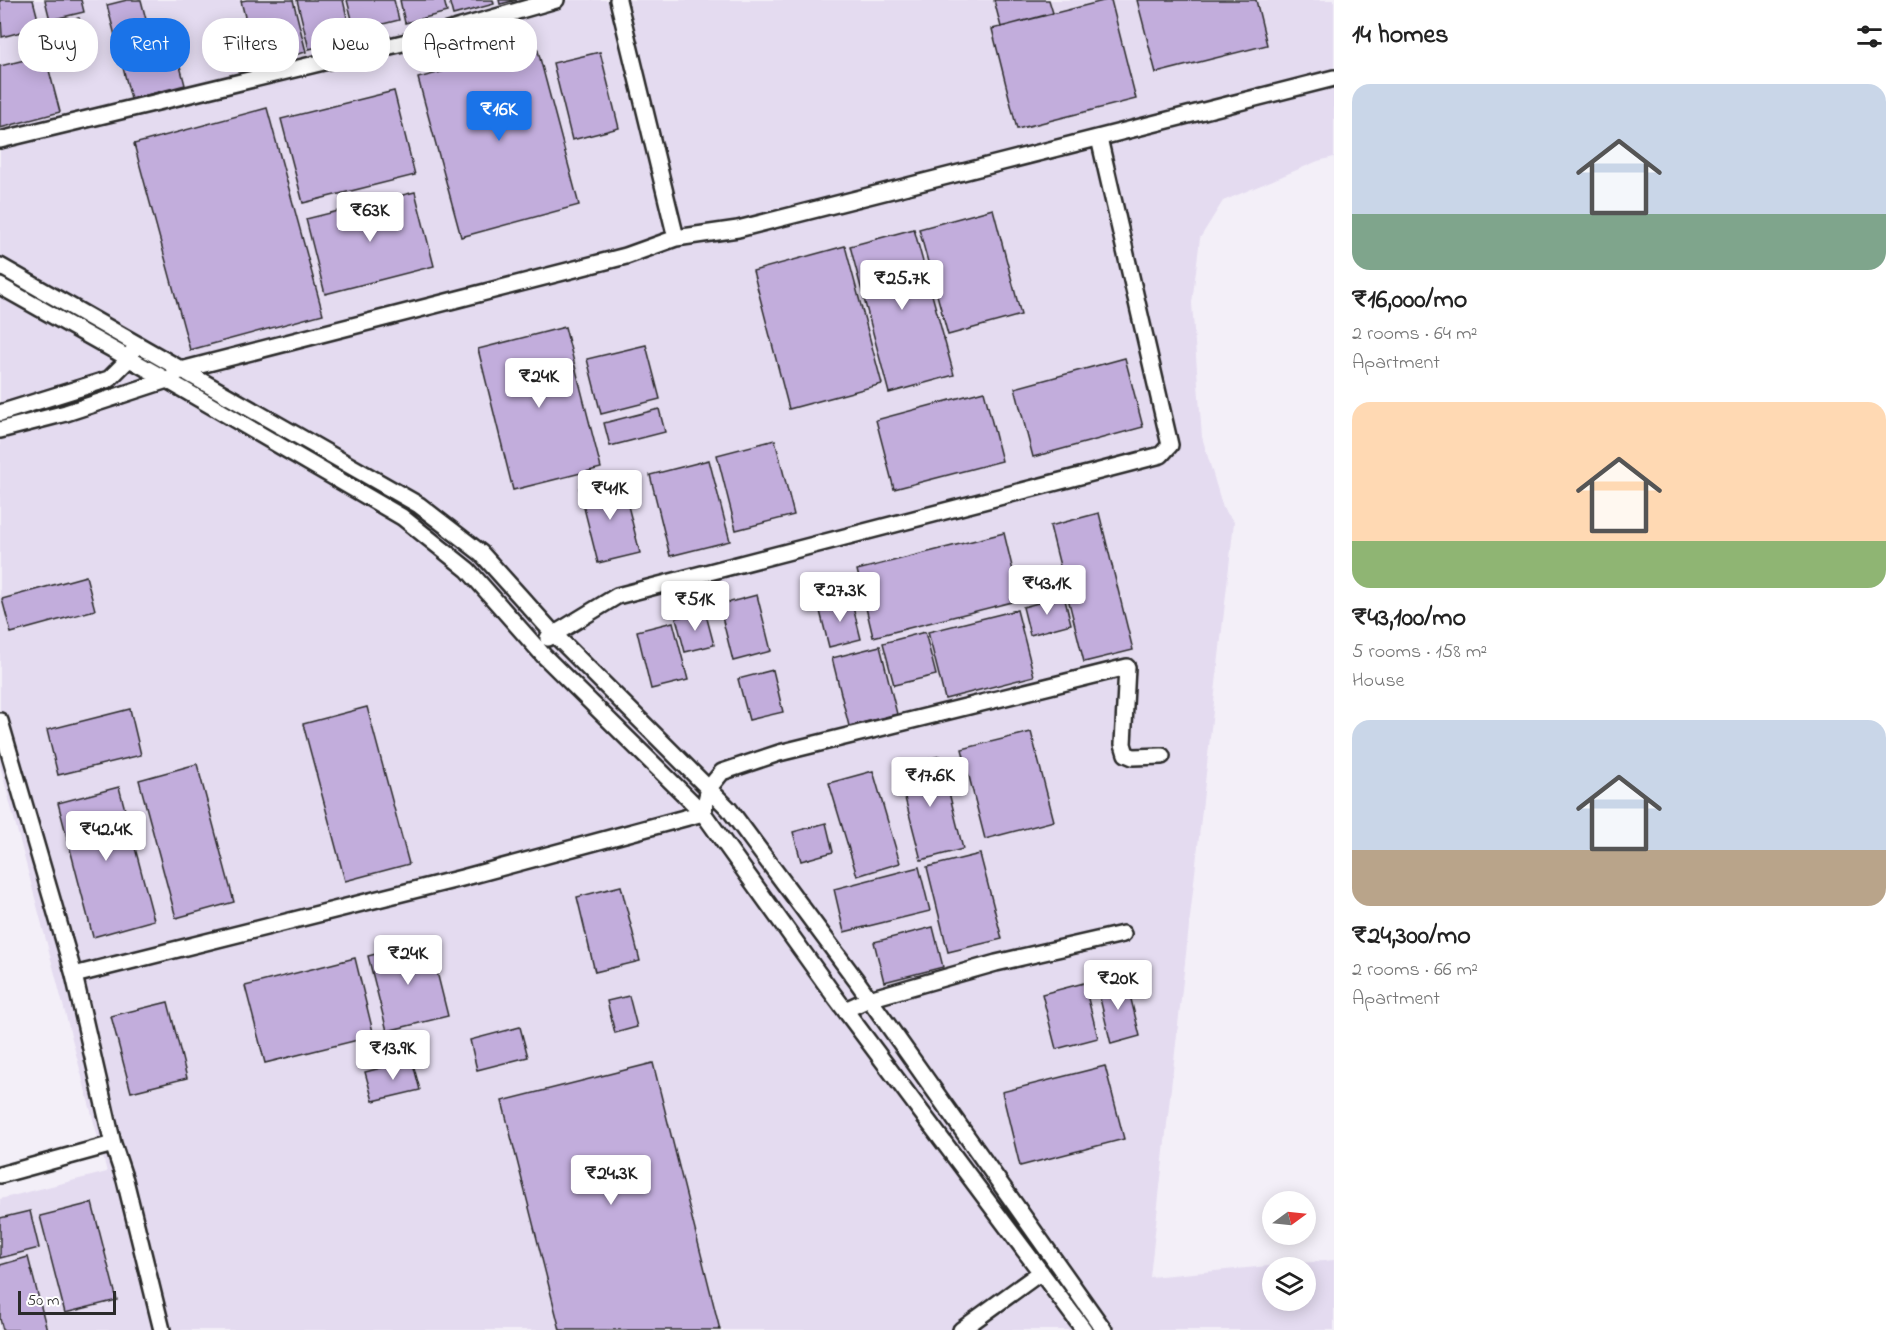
<!DOCTYPE html>
<meta charset="utf-8">
<style>
body{margin:0;font-family:"Indie Flower",sans-serif;background:#f2f2f2;color:#222;height:100vh;display:flex;flex-direction:column;font-size:22px;white-space:nowrap}
*{box-sizing:border-box;margin:0}
p{font-size:20px;color:#767676}
.icon{flex:none;width:33px;height:33px;fill:none;stroke:currentColor;stroke-width:2;stroke-linecap:round;stroke-linejoin:round}
.map{position:relative;flex:1;overflow:hidden}
.sheet{display:flex;flex-direction:column;background:#fff;width:570px}
.sheet>*{flex:none}
.guide{position:absolute;left:18px;top:18px;width:570px;height:54px;display:flex;gap:12px}
.needle{width:39px;rotate:75deg}
.controls{position:absolute;left:1262px;top:1191px;display:grid;gap:12px}
.controls a{display:grid;place-items:center;width:54px;height:54px;border-radius:50%;background:#fff;box-shadow:0 3px 15px #0003;font-size:30px}
.scale{position:absolute;left:18px;bottom:15px;width:98px;box-sizing:border-box;padding-left:6px;border:3px solid #2b2b2b;border-top:0;font-size:16px;line-height:21px;white-space:nowrap;color:#2b2b2b;-webkit-text-stroke:4px #fff;paint-order:stroke}
.price{position:absolute;translate:-50% -51px;padding:0 14px;border-radius:6px;background:#fff;color:#222;font-size:20px;line-height:39px;filter:drop-shadow(0 2px 3px #0008)}
.price::after{content:'';position:absolute;left:50%;top:36px;width:18px;height:14px;margin-left:-9px;background:inherit;clip-path:polygon(0 0,100% 0,50% 100%)}
.price.on{background:#1a73e8;color:#fff}
ul{padding:0;list-style:none}
li{display:grid;align-content:center;gap:12px;height:318px;padding:0 18px}
li span{display:grid;place-items:center;height:186px;border-radius:18px;color:#555}
li>.icon{margin-inline-start:auto}
span .icon{width:108px;height:108px;fill:#fffc;stroke-width:1}
li b{font-size:26px}
h2{display:flex;justify-content:space-between;align-items:center;height:72px;padding:0 18px;font-size:26px}
.chip{padding:0 21px;border-radius:24px;background:#fff;box-shadow:0 3px 15px #0003;font-size:21px;line-height:54px}
.chip.on{background:#1a73e8;color:#fff}
main{display:flex;flex:1;min-height:0}
.map>svg:first-child{display:block}
.built{fill:#e4dbf0;fill-rule:evenodd}
.building{fill:#c2addc;stroke:#2b2b2b;stroke-width:1.5}
.lines{fill:none;stroke-linecap:round;stroke-linejoin:round}
.minor-casing{stroke:#2b2b2b;stroke-width:20}
.minor{stroke:#fff;stroke-width:15}
</style>
<main>
<div class="map">
<svg width="1334" height="1330" viewBox="0 0 1334 1330">
<rect width="100%" height="100%" fill="#f3eff8"/>
<filter id="ink" filterUnits="userSpaceOnUse"><feTurbulence type="fractalNoise" baseFrequency=".0167" numOctaves="2"/><feDisplacementMap in="SourceGraphic" scale="12" xChannelSelector="R" yChannelSelector="G"/><feConvolveMatrix kernelMatrix="1 2 1 2 8 2 1 2 1" color-interpolation-filters="sRGB"/></filter>
<g filter="url(#ink)">
<path class="built" d="M0,0h1334v157l-16,4 -95,40 -23,37 -8,65 10,134 21,71 11,14 -84,755 184,-17v70h-1334v-131l107,-27 -107,-407zM1272,1268h33v32h-33z"/>
<path class="building" d="M0,0h33l7,27 -38,10z
M45,0h36l3,12 -34,8z
M127,0h14l10,39 -33,8 -11,-42z
M247,0h46l13,52 -49,12 -16,-63z
M297,0h46l9,39 -43,10z
M347,0h47l5,20 -44,11z
M400,0h44l3,12 -42,11z
M449,0h44l1,4 -41,11z
M499,0h18l-17,4z
M994,0h55l4,13 -52,14z
M1107,0h4l25,99 -119,30 -25,-100z
M1137,0h119l11,45 -111,28z
M79,18l11,42 -30,7 -11,-42z
M175,47l10,38 -54,14 -10,-39z
M537,47l42,158 -118,32 -43,-159z
M600,52l19,76 -47,12 -19,-77z
M45,55l15,57 -60,16v-62z
M394,91l21,84 -112,28 -22,-84z
M267,108l56,206 -133,36 -56,-206z
M415,192l19,74 -109,28 -19,-75z
M993,209l28,106 -73,20 -29,-106z
M914,229l40,146 -65,18 -39,-147z
M845,246l37,138 -93,25 -36,-138z
M565,327l36,141 -88,22 -35,-141z
M646,345l14,54 -59,15 -14,-55z
M1125,358l18,69 -110,30 -18,-69z
M984,391l18,70 -108,28 -18,-69z
M659,409l6,23 -55,14 -6,-23z
M775,440l19,75 -58,15 -19,-75z
M709,460l21,81 -60,15 -20,-81z
M621,478l19,75 -42,10 -19,-75z
M1099,513l34,137 -49,12 -34,-136z
M1004,533l16,67 -147,37 -16,-67z
M86,576l9,34 -84,23 -9,-34z
M757,595l14,56 -38,10 -14,-56z
M1064,596l7,28 -41,11 -7,-28z
M851,599l10,40 -32,8 -10,-40z
M1017,610l17,66 -89,23 -17,-67z
M705,611l9,34 -29,7 -9,-34z
M673,622l15,58 -37,9 -14,-58z
M925,632l11,43 -42,10 -11,-42z
M880,646l17,68 -48,12 -17,-68z
M773,670l10,42 -34,8 -11,-41z
M367,707l42,157 -64,17 -42,-157z
M130,709l11,46 -83,20 -11,-45z
M1031,732l23,89 -69,18 -23,-90z
M940,756l23,93 -42,11 -24,-93z
M197,764l37,138 -58,16 -37,-138z
M873,771l27,92 -43,13 -28,-93z
M119,787l35,133 -61,17 -35,-134z
M826,823l7,29 -32,9 -8,-29z
M980,854l22,85 -54,13 -21,-85z
M919,867l11,44 -86,21 -10,-43z
M621,886l19,75 -45,11 -18,-75z
M933,927l10,40 -59,15 -10,-40z
M429,940l19,76 -61,15 -19,-75z
M355,958l19,78 -109,27 -20,-77z
M1126,979l14,57 -29,8 -14,-58z
M1084,983l14,55 -42,11 -14,-55z
M629,996l8,31 -22,6 -8,-32z
M168,1002l19,76 -56,14 -20,-76z
M520,1027l8,30 -51,13 -7,-30z
M412,1060l8,30 -47,11 -8,-29z
M653,1063l67,267h-160l-58,-229z
M1105,1066l19,73 -104,27 -18,-74z
M92,1203l25,97 -52,13 -25,-97z
M30,1211l9,37 -39,10v-40z
M28,1257l19,73h-44l-3,-11v-54z"/>
<g class="lines">
<defs>
<path id="minor" d="M618,0l58,238
M0,140l415,-100 141,-40
M0,266l419,239 62,48 72,80 176,176 127,171 248,350
M0,286l167,94 235,137 66,53 76,86 159,157 130,181 251,336
M0,413l109,-34 20,-20 3,-7
M0,430l66,-17 101,-33 14,-10 445,-114 50,-18 62,-9 596,-151
M548,638l69,-42 544,-141 9,-10 -71,-307
M0,721l74,254 39,169 12,36 37,150
M74,975l388,-97 241,-65 6,-25 13,-16 57,-19 348,-86 -4,77 3,10 7,3 29,-1
M845,1010l24,-11 127,-36 127,-29
M0,1175l113,-31
M961,1330l80,-58"/>
</defs>
<use href="#minor" class="minor-casing"/>
<use href="#minor" class="minor"/>
</g>
</g>
</svg>
<div class="controls">
<a><svg class="needle" viewBox="-14 -14 28 28"><path d="M0-13l5 13h-10z" fill="#e53935"/><path d="M0 13l5-13h-10z" fill="#767676"/></svg></a>
<a><svg class="icon" aria-label="layers" viewBox="0 0 24 24"><path d="M12 4l9 5-9 5-9-5zM3 14l9 5 9-5"/></svg></a>
</div>
<div class="scale">50 m</div>
<b class="price on" style="left:499px;top:142px">₹16K</b>
<b class="price" style="left:370px;top:243px">₹63K</b>
<b class="price" style="left:902px;top:311px">₹25.7K</b>
<b class="price" style="left:539px;top:409px">₹24K</b>
<b class="price" style="left:610px;top:521px">₹41K</b>
<b class="price" style="left:1047px;top:616px">₹43.1K</b>
<b class="price" style="left:840px;top:623px">₹27.3K</b>
<b class="price" style="left:695px;top:632px">₹51K</b>
<b class="price" style="left:930px;top:808px">₹17.6K</b>
<b class="price" style="left:106px;top:862px">₹42.4K</b>
<b class="price" style="left:408px;top:986px">₹24K</b>
<b class="price" style="left:1118px;top:1011px">₹20K</b>
<b class="price" style="left:393px;top:1081px">₹13.9K</b>
<b class="price" style="left:611px;top:1206px">₹24.3K</b>
<div class="guide">
<a class="chip">Buy</a>
<a class="chip on">Rent</a>
<a class="chip">Filters</a>
<a class="chip">New</a>
<a class="chip">Apartment</a>
</div>
</div>
<section class="sheet">
<h2>14 homes<svg class="icon" aria-label="filters" viewBox="0 0 24 24"><path d="M4 7h16M4 17h16"/><circle cx="9" cy="7" r="2"/><circle cx="15" cy="17" r="2"/></svg></h2>
<ul>
<li><span style="background:linear-gradient(#c9d6e8 70%,#7fa58c 0)"><svg class="icon" aria-label="home" viewBox="0 0 24 24"><path d="M3 11l9-7 9 7M6 9v11h12V9"/></svg></span><div><b>₹16,000/mo</b><p>2 rooms · 64 m²</p><p>Apartment</p></div></li>
<li><span style="background:linear-gradient(#ffd9b3 75%,#8fb573 0)"><svg class="icon" aria-label="home" viewBox="0 0 24 24"><path d="M3 11l9-7 9 7M6 9v11h12V9"/></svg></span><div><b>₹43,100/mo</b><p>5 rooms · 158 m²</p><p>House</p></div></li>
<li><span style="background:linear-gradient(#c9d6e8 70%,#b9a48a 0)"><svg class="icon" aria-label="home" viewBox="0 0 24 24"><path d="M3 11l9-7 9 7M6 9v11h12V9"/></svg></span><div><b>₹24,300/mo</b><p>2 rooms · 66 m²</p><p>Apartment</p></div></li>
</ul>
</section>
</main>
